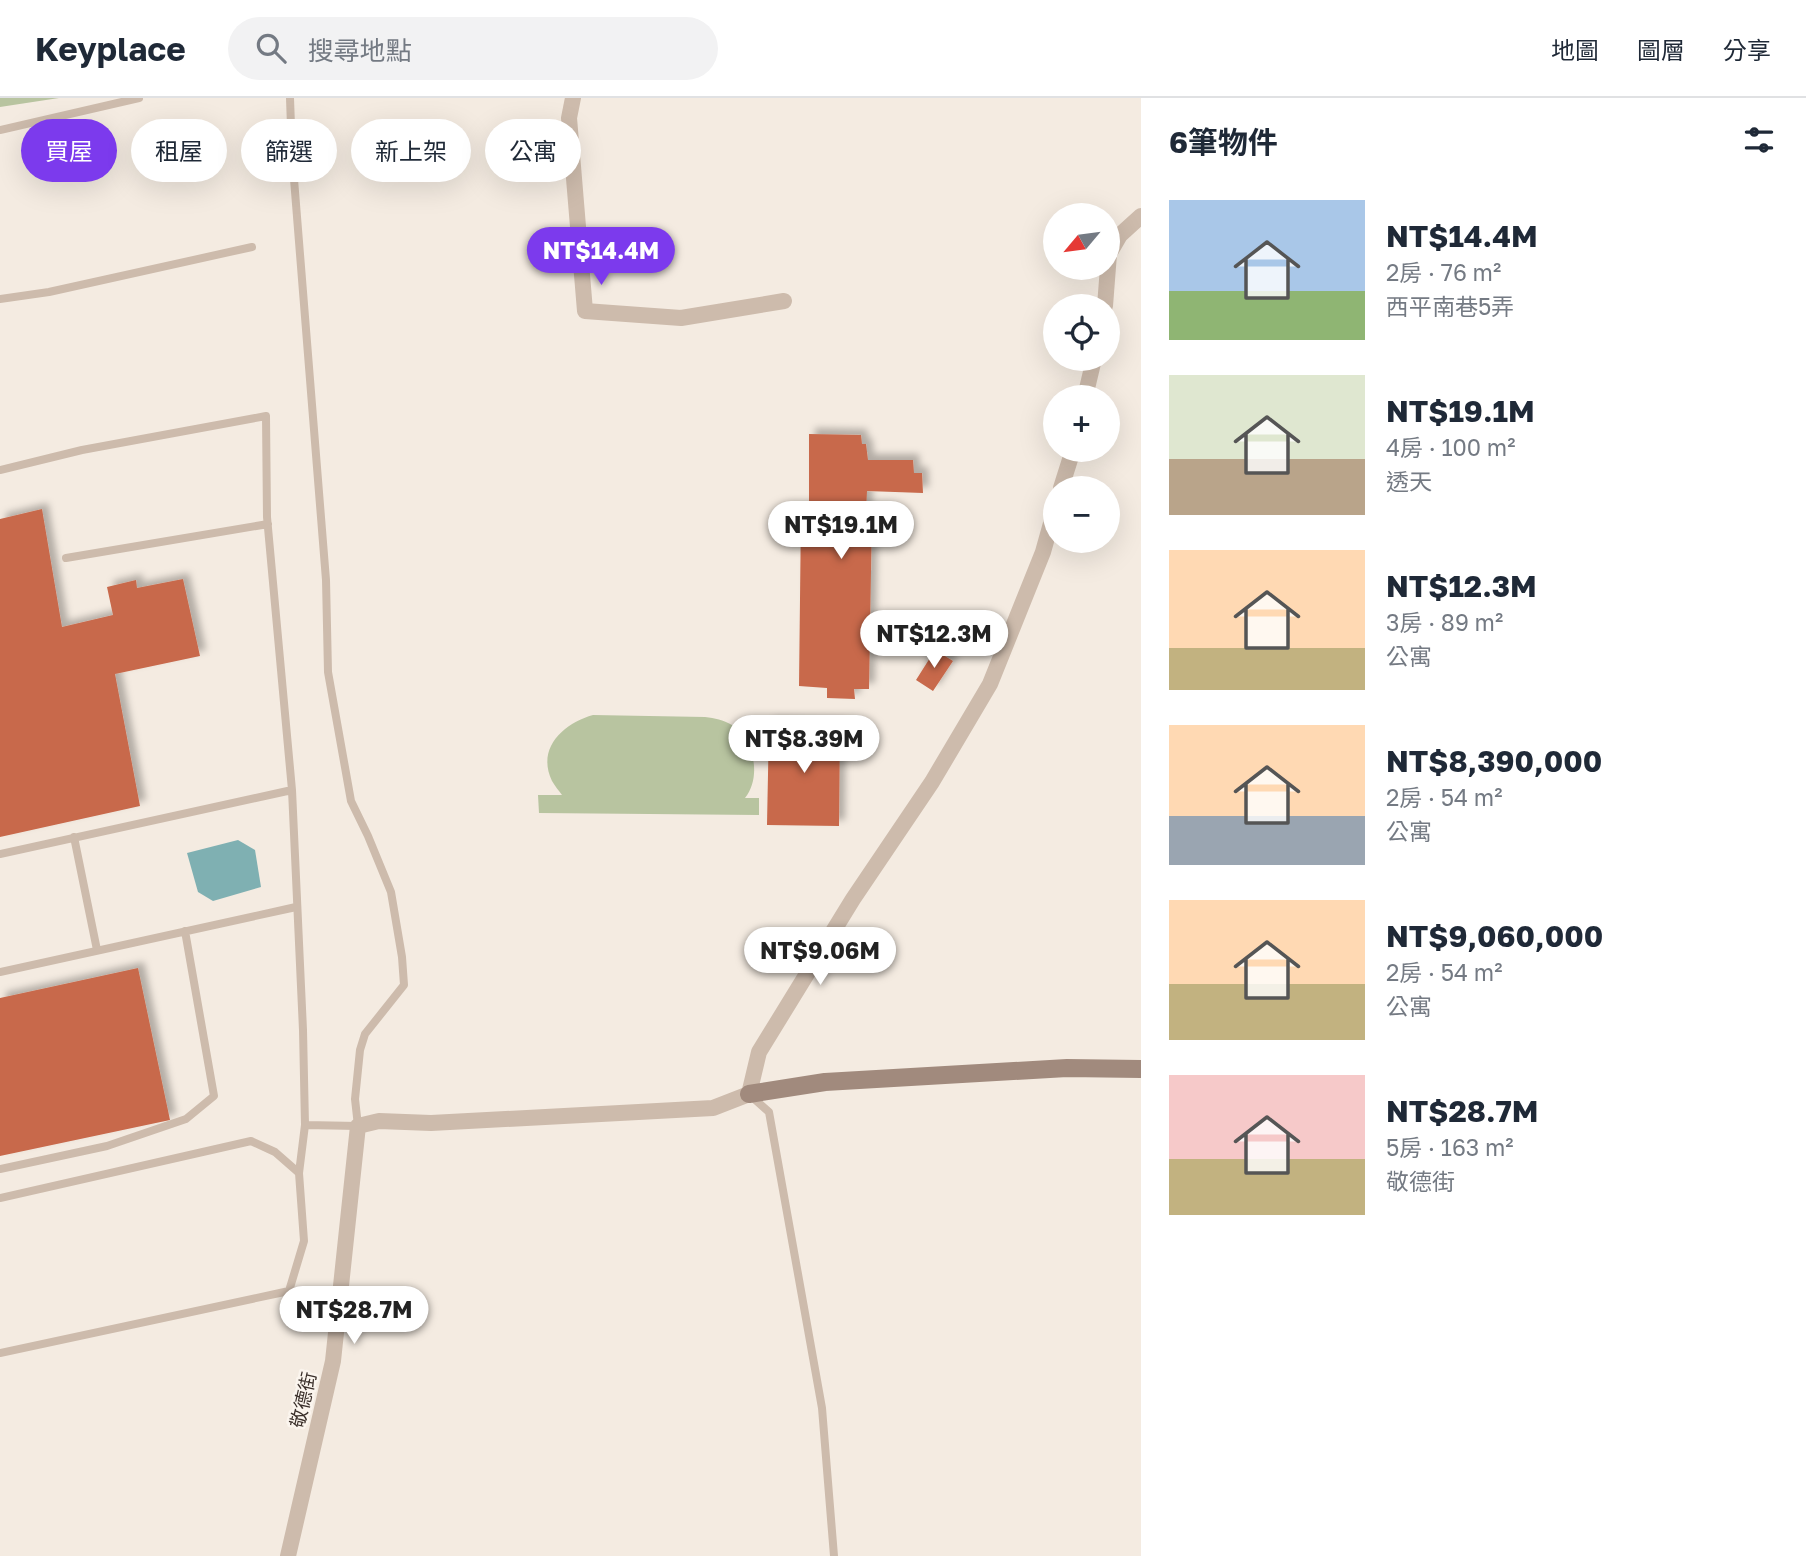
<!DOCTYPE html>
<html lang="zh-TW">
<meta charset="utf-8">
<style>
body{margin:0;font-family:"Golos Text","Noto Sans TC",sans-serif;background:#f2f2f3;color:#1f2937;height:100vh;display:flex;flex-direction:column;font-size:26px;white-space:nowrap}
*{box-sizing:border-box;margin:0}
p{font-size:23px;color:#747a83}
.icon{flex:none;width:38px;height:38px;fill:none;stroke:currentColor;stroke-width:2;stroke-linecap:round;stroke-linejoin:round}
.map{position:relative;flex:1;overflow:hidden}
.drawer{display:flex;flex-direction:column;background:#fff;width:665px}
.drawer>*{flex:none}
.banner{position:absolute;left:21px;top:21px;width:665px;height:63px;display:flex;gap:14px}
.needle{width:46px;rotate:241deg}
.buttons{position:absolute;left:1043px;top:105px;display:grid;gap:14px}
.buttons a{display:grid;place-items:center;width:77px;height:77px;border-radius:50%;background:#fff;box-shadow:0 7px 28px #0002;font-size:35px}
.price{position:absolute;translate:-50% -60px;padding:0 16px;border-radius:24px;background:#fff;color:#222;font-size:23px;line-height:46px;filter:drop-shadow(0 2px 4px #0008)}
.price::after{content:'';position:absolute;left:50%;top:42px;width:21px;height:16px;margin-left:-10px;background:inherit;clip-path:polygon(0 0,100% 0,50% 100%)}
.price.selected{background:#7c3aed;color:#fff}
ul{padding:0;list-style:none}
li{display:flex;align-items:center;gap:21px;height:175px;padding:0 28px}
li span{display:grid;place-items:center;flex:none;width:196px;height:140px;border-radius:0px;color:#555}
li>.icon{margin-inline-start:auto}
span .icon{width:84px;height:84px;fill:#fffc;stroke-width:1}
li b{font-size:30px}
h2{display:flex;justify-content:space-between;align-items:center;height:84px;padding:0 28px;font-size:30px}
.pill{padding:0 24px;border-radius:32px;background:#fff;box-shadow:0 7px 28px #0002;font-size:24px;line-height:63px}
.pill.selected{background:#7c3aed;color:#fff}
header{display:flex;align-items:center;gap:42px;box-sizing:border-box;height:98px;padding:0 35px;background:#fff;border-bottom:2px solid #e0e1e3}
header strong{font-size:33px}
nav{display:flex;gap:38px;margin-inline-start:auto;font-size:24px}
.search{width:490px;height:63px;background:#f2f2f3;display:flex;align-items:center;gap:18px;box-sizing:border-box;padding:0 24px;border-radius:38px;color:#747a83;font-size:26px}
main{display:flex;flex:1;min-height:0}
.map>svg:first-child{display:block}
.green{fill:#b8c4a0}
.water{fill:#7fb0b2}
.building{fill:#c8694b;filter:url(#shadow)}
.lines{fill:none;stroke-linecap:round;stroke-linejoin:round}
.lane{stroke:#cdbbac;stroke-width:8}
.street{stroke:#cdbbac;stroke-width:16}
.secondary{stroke:#a18a7d;stroke-width:18}
.labels{text-anchor:middle;stroke-width:5;stroke-linejoin:round;paint-order:stroke}
.street-label{font-size:19px;fill:#3b302b;stroke:#fbf5ee}
</style>
<header>
<strong>Keyplace</strong>
<div class="search"><svg class="icon" aria-label="search" viewBox="0 0 24 24"><circle cx="10" cy="10" r="6"/><path d="M15 15l6 6"/></svg>搜尋地點</div>
<nav><a>地圖</a><a>圖層</a><a>分享</a></nav>
</header>
<main>
<div class="map">
<svg width="1141" height="1458" viewBox="0 0 1141 1458">
<defs>
<filter id="shadow"><feDropShadow dx="6" dy="-6" stdDeviation="3.5" flood-color="#0004"/></filter>
</defs>
<rect width="100%" height="100%" fill="#f4ebe1"/>
<path class="green" d="M0,0h59l-59,9z
M593,617l112,2c10,1 18,3 27,8 22,14 30,52 13,73h14v17l-220,-2 -1,-18h24c-3,-4 -7,-9 -10,-14 -16,-33 12,-58 41,-66z"/>
<path class="water" d="M238,742l17,10 6,37 -48,14 -15,-9 -11,-39z"/>
<path class="building" d="M809,336l52,1 1,9h4l2,16h45l1,13h8l1,20 -56,-2 -1,21h6l-3,177h-15l1,10 -28,-1v-10l-28,-2 2,-174h8z
M42,411l20,118 51,-12 -6,-28 29,-7 1,8 46,-9 17,77 -85,18 25,132 -140,31v-318z
M935,552l18,11 -20,30 -17,-11z
M769,626l71,2 -1,100 -72,-1z
M138,870l32,152 -170,36v-158z"/>
<g class="lines">
<path class="lane" d="M0,32l139,-32
M0,201l49,-7 203,-45
M0,372l82,-20 184,-34 1,101 25,273 11,240 2,95 53,1 -3,-27 5,-49 5,-16 39,-49 -2,-28 -11,-65 -23,-56 -17,-35 -23,-129 -2,-92 -34,-426 -2,-56
M66,460l202,-34
M74,739l23,113
M0,756l292,-64
M0,874l296,-65
M751,998l18,16 53,296 12,148
M0,1071l107,-23 79,-27 28,-23 -29,-165
M299,1075l6,-48
M0,1100l251,-57 24,11 24,21 5,68 -15,50
M0,1255l289,-62 52,4"/>
<path class="street" d="M573,0l-4,20 16,193 96,7 103,-17
M1105,208l4,-52 11,-19 21,-19
M1085,299l9,-38
M1061,390l12,-38
M288,1458l45,-195 25,-235 21,-5 52,2 282,-15 36,-14 10,-42 94,-153 79,-117 58,-98 53,-132 12,-43"/>
<path class="secondary" d="M749,996l76,-12 242,-14 74,1"/>
</g>
<g class="labels">
<g class="street-label">
<text transform="translate(303 1302) rotate(-77)" y="7">敬德街</text>
</g>
</g>
</svg>
<div class="buttons">
<a><svg class="needle" viewBox="-14 -14 28 28"><path d="M0-13l5 13h-10z" fill="#e53935"/><path d="M0 13l5-13h-10z" fill="#747a83"/></svg></a>
<a><svg class="icon" aria-label="locate" viewBox="0 0 24 24"><circle cx="12" cy="12" r="6"/><path d="M12 2v4M12 18v4M2 12h4M18 12h4"/></svg></a>
<a>+</a>
<a>−</a>
</div>
<b class="price selected" style="left:601px;top:189px">NT$14.4M</b>
<b class="price" style="left:841px;top:463px">NT$19.1M</b>
<b class="price" style="left:934px;top:572px">NT$12.3M</b>
<b class="price" style="left:804px;top:677px">NT$8.39M</b>
<b class="price" style="left:820px;top:889px">NT$9.06M</b>
<b class="price" style="left:354px;top:1248px">NT$28.7M</b>
<div class="banner">
<a class="pill selected">買屋</a>
<a class="pill">租屋</a>
<a class="pill">篩選</a>
<a class="pill">新上架</a>
<a class="pill">公寓</a>
</div>
</div>
<section class="drawer">
<h2>6筆物件<svg class="icon" aria-label="filters" viewBox="0 0 24 24"><path d="M4 7h16M4 17h16"/><circle cx="9" cy="7" r="2"/><circle cx="15" cy="17" r="2"/></svg></h2>
<ul>
<li><span style="background:linear-gradient(#a9c7e8 65%,#8fb573 0)"><svg class="icon" aria-label="home" viewBox="0 0 24 24"><path d="M3 11l9-7 9 7M6 9v11h12V9"/></svg></span><div><b>NT$14.4M</b><p>2房 · 76 m²</p><p>西平南巷5弄</p></div></li>
<li><span style="background:linear-gradient(#dfe7d0 60%,#b9a48a 0)"><svg class="icon" aria-label="home" viewBox="0 0 24 24"><path d="M3 11l9-7 9 7M6 9v11h12V9"/></svg></span><div><b>NT$19.1M</b><p>4房 · 100 m²</p><p>透天</p></div></li>
<li><span style="background:linear-gradient(#ffd9b3 70%,#c2b280 0)"><svg class="icon" aria-label="home" viewBox="0 0 24 24"><path d="M3 11l9-7 9 7M6 9v11h12V9"/></svg></span><div><b>NT$12.3M</b><p>3房 · 89 m²</p><p>公寓</p></div></li>
<li><span style="background:linear-gradient(#ffd9b3 65%,#9aa5b1 0)"><svg class="icon" aria-label="home" viewBox="0 0 24 24"><path d="M3 11l9-7 9 7M6 9v11h12V9"/></svg></span><div><b>NT$8,390,000</b><p>2房 · 54 m²</p><p>公寓</p></div></li>
<li><span style="background:linear-gradient(#ffd9b3 60%,#c2b280 0)"><svg class="icon" aria-label="home" viewBox="0 0 24 24"><path d="M3 11l9-7 9 7M6 9v11h12V9"/></svg></span><div><b>NT$9,060,000</b><p>2房 · 54 m²</p><p>公寓</p></div></li>
<li><span style="background:linear-gradient(#f6c9c9 60%,#c2b280 0)"><svg class="icon" aria-label="home" viewBox="0 0 24 24"><path d="M3 11l9-7 9 7M6 9v11h12V9"/></svg></span><div><b>NT$28.7M</b><p>5房 · 163 m²</p><p>敬德街</p></div></li>
</ul>
</section>
</main>
